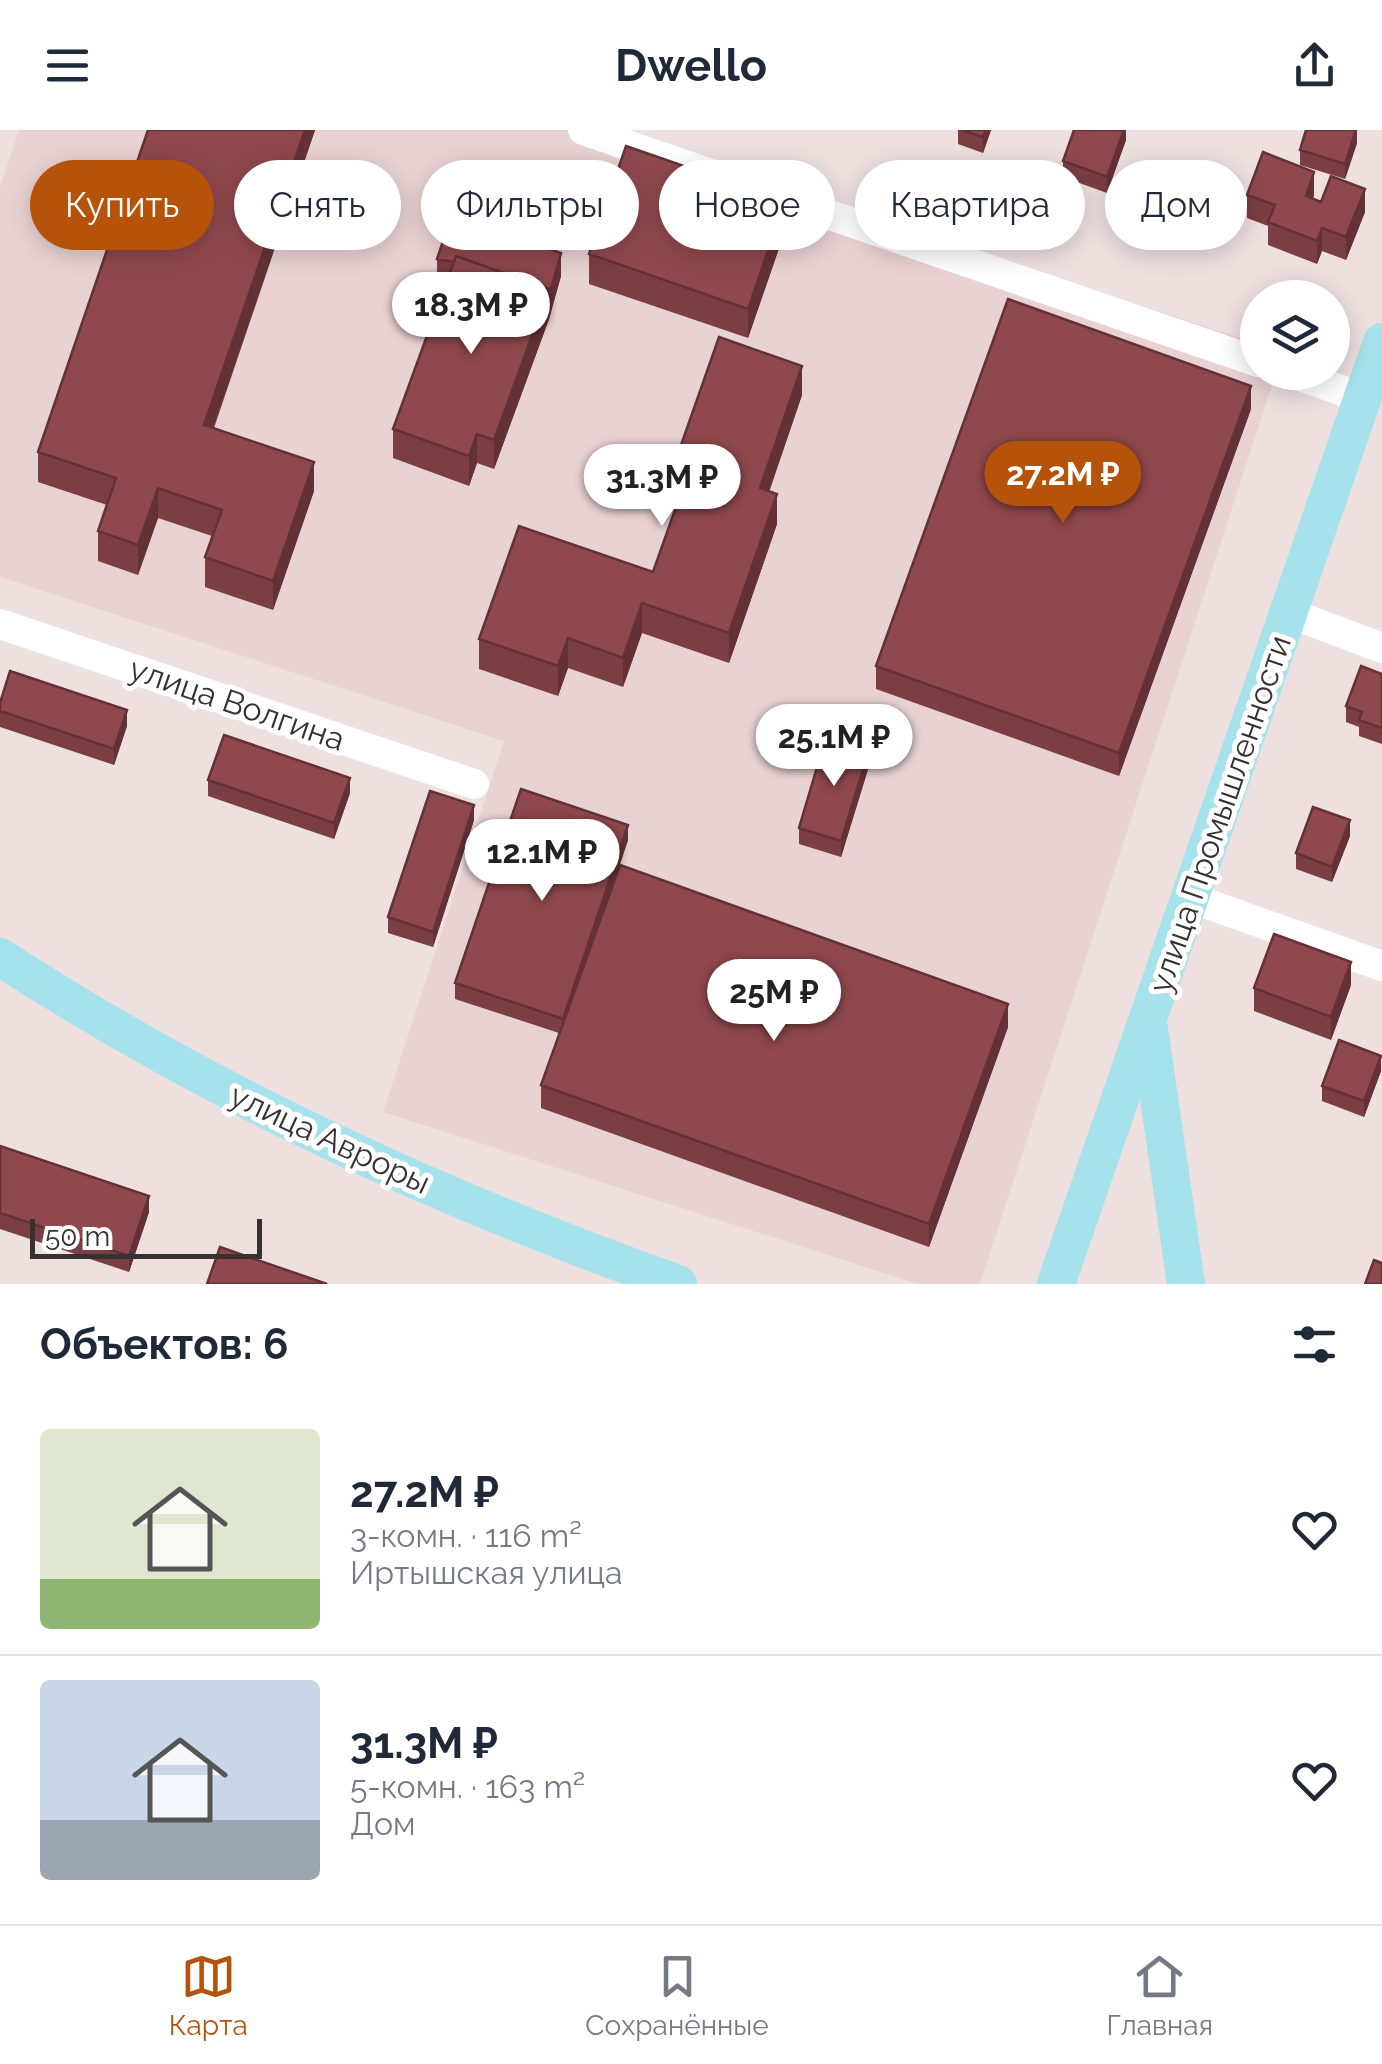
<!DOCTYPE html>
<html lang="ru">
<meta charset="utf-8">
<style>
body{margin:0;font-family:Raleway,sans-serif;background:#f6f6f7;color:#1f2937;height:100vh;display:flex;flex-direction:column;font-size:38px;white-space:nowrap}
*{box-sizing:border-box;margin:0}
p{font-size:32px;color:#747a83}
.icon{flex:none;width:55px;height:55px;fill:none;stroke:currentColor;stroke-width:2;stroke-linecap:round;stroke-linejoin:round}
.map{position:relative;height:1154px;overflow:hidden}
.drawer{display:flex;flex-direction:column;background:#fff;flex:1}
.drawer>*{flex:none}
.top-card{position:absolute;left:30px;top:30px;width:1322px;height:90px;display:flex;gap:20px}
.fabs{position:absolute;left:1240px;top:150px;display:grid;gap:20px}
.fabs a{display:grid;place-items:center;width:110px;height:110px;border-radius:50%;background:#fff;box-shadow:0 5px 25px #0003;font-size:50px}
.scale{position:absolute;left:30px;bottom:25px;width:232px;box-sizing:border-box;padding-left:10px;border:5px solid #373131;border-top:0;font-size:28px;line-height:35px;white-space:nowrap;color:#373131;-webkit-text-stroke:8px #fff;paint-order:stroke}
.price{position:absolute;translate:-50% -85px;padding:0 22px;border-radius:35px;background:#fff;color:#222;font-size:32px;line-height:65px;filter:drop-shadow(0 2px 5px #0008)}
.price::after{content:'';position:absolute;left:50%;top:60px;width:30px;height:22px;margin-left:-15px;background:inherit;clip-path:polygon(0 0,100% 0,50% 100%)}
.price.active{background:#b45309;color:#fff}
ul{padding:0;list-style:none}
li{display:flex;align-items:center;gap:30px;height:250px;padding:0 40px}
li+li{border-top:2px solid #e0e1e3}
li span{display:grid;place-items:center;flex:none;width:280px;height:200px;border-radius:10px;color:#555}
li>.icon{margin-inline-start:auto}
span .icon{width:120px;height:120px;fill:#fffc;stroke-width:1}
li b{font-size:42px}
h2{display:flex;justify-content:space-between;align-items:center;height:120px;padding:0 40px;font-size:42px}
.pill{padding:0 35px;border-radius:45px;background:#fff;box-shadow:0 5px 25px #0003;font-size:35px;line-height:90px}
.pill.active{background:#b45309;color:#fff}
header{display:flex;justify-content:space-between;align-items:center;height:130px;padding:0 40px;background:#fff;font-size:45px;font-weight:700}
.menu{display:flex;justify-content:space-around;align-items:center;height:140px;border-top:2px solid #e0e1e3;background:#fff;font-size:28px;color:#747a83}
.menu a{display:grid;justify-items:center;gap:5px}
.menu .active{color:#b45309}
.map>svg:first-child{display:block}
.built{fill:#e9d2d3}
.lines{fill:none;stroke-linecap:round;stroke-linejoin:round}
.minor{stroke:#fff;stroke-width:30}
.major{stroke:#a5e2eb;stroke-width:38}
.wall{fill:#7b3e42}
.shaded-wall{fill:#643236}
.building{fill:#8f484d;stroke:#643236;stroke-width:2.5}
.labels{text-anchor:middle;stroke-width:10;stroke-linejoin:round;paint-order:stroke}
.street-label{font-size:32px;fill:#373131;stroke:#fff}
</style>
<header><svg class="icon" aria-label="menu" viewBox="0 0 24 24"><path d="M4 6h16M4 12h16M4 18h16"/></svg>Dwello<svg class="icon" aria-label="share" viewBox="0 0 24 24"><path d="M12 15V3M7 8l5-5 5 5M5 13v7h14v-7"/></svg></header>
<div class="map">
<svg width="1382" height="1154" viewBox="0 0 1382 1154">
<rect width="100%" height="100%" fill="#efe0e0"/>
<path class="built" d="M19,0h577l661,213 1,29 18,1 -296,911h-62l-535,-172 121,-371 -504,-164v-390z"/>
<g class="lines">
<path class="minor" d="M583,0l675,232
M1289,242l74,26
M1289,483l93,35
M0,494l474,160
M1191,768l191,68"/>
<path class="major" d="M0,827c212,138 440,242 678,327
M1149,899l37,255
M1056,1154l326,-942"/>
</g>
<path class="wall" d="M148,0h167l-101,298 100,63 -41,119 -68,-23v-30l7,-21 -54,-18 -20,57 -40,-14v-30l9,-26 -69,-23v-30z
M958,0h33l-8,23 -25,-9z
M1126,0v10l-19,53 -44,-16v-16z
M1357,0v13l-12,36 -45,-14v-15z
M1247,65h67l-1,4 8,3 44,10 -19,48 -24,-9 -5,13 -49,-19v-19l-21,-8z
M785,101l-37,107 -159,-54v-30z
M437,129l124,17 -12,43 -55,150 -17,-6 -8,23 -76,-28v-29l53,-146 -9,-2z
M802,265l-33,97 8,32 -48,139 -87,-30 -19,54 -55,-19 -10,28 -79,-27v-30l174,-67 27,-76 -6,-2v-29z
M1251,279l-132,367 -243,-87v-23z
M1382,544v70l-23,-8v-9l-13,-5v-16z
M0,573l127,23 -13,39 -114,-38z
M869,636l-28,91 -42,-13v-16z
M208,650l142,13 -16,46 -126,-43z
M474,690l-41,127 -45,-14v-16z
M1350,706l-18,46 -36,-13v-16z
M628,710l-9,27 389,160 -79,220 -388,-139v-23l18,-52 -104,-34v-16z
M1351,855l-20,55 -77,-29v-23z
M1381,941l-17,46 -42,-16v-15z
M0,1016l149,66 -20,60 -129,-43z"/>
<path class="shaded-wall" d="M305,0h10l-111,324v-29z
M986,0h5l-8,23v-16z
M1124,0h2v10l-19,53v-16z
M1356,0l1,13 -12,36v-15z
M1314,42v23l-8,24v-23z
M1365,59v23l-19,48v-23z
M785,71v30l-37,107v-29z
M1322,98v23l-5,13v-23z
M561,123v23l-12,43 -55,150v-29z
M802,236v29l-42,123v-30z
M1251,256v23l-132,367v-23z
M477,304v29l-8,23v-30z
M314,332v29l-41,119v-29z
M158,358v30l-20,57v-30z
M777,364v30l-48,139v-30z
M642,473v30l-19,54v-29z
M568,508v30l-10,28v-30z
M127,580v16l-13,39v-16z
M869,620v16l-28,91v-16z
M350,648v15l-16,46v-16z
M474,675v15l-41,127v-15z
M1350,690v16l-18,46v-15z
M628,695v15l-65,195v-16z
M1351,832v23l-20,55v-23z
M1008,874v23l-79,220v-23z
M1381,926v15l-17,46v-16z
M149,1066v16l-20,60v-16z"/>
<path class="building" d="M148,0h157l-101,295 110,37 -41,119 -68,-24 17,-47 -64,-22 -20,57 -40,-14 18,-53 -78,-26z
M962,0h24l-3,7z
M1074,0h50l-17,47 -44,-16z
M1306,0h50l-11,34 -45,-14z
M626,16l159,55 -37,108 -159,-55z
M1263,22l51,20 -8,24 15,6 10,-26 34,13 -19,48 -24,-9 -5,13 -49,-19 7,-17 -28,-10z
M452,84l109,39 -12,43v-7l-93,-33 -2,6 -17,-3z
M456,126l93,33 -55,151 -17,-6 -8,22 -76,-27z
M1008,169l243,87 -132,367 -243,-87z
M719,207l83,29 -42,122 17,6 -48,139 -87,-30 -19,55 -55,-20 -10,28 -79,-27 40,-113 134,46 36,-102 -15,-5z
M1361,536l21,8v54l-23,-8 3,-8 -16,-6z
M10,541l117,39 -13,39 -114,-38v-8z
M224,605l126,43 -16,45 -126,-43z
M826,607l43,13 -28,91 -42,-13z
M521,659l107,36 -65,194 -108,-36z
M430,661l44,14 -41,127 -45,-15z
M1313,677l37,13 -18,47 -36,-14z
M620,735l388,139 -79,220 -388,-139z
M1274,804l77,28 -20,55 -77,-29z
M1339,910l42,16 -17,45 -42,-15z
M0,1016l149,50 -20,60 -129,-43z
M220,1117l107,37h-120z
M1374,1130l8,3v21h-17z"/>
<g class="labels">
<g class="street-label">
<text transform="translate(237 574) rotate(19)" y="11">улица Волгина</text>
<text transform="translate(1220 684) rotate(-71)" y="11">улица Промышленности</text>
<text transform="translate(330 1009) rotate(25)" y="11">улица Авроры</text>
</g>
</g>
</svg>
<div class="fabs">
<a><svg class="icon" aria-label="layers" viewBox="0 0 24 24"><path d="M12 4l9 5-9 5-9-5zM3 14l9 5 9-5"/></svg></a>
</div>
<div class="scale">50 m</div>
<b class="price" style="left:471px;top:227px">18.3M ₽</b>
<b class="price active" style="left:1063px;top:396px">27.2M ₽</b>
<b class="price" style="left:662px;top:399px">31.3M ₽</b>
<b class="price" style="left:834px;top:659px">25.1M ₽</b>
<b class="price" style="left:542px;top:774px">12.1M ₽</b>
<b class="price" style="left:774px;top:914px">25M ₽</b>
<div class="top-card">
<a class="pill active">Купить</a>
<a class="pill">Снять</a>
<a class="pill">Фильтры</a>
<a class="pill">Новое</a>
<a class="pill">Квартира</a>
<a class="pill">Дом</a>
</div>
</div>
<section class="drawer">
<h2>Объектов: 6<svg class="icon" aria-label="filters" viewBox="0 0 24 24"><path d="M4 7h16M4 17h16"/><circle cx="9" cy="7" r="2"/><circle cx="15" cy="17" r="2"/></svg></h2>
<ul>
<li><span style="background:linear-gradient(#dfe7d0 75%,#8fb573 0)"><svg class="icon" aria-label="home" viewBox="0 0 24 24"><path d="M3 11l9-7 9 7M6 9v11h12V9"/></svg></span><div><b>27.2M ₽</b><p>3-комн. · 116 m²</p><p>Иртышская улица</p></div><svg class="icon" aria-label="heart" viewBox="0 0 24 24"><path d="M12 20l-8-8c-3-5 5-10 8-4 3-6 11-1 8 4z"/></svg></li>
<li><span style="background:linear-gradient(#c9d6e8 70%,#9aa5b1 0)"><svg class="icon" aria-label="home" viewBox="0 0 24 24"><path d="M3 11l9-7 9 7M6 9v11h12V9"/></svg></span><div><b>31.3M ₽</b><p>5-комн. · 163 m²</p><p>Дом</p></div><svg class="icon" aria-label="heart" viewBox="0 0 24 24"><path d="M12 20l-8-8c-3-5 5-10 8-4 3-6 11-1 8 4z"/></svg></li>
</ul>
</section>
<nav class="menu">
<a class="active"><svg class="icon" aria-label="map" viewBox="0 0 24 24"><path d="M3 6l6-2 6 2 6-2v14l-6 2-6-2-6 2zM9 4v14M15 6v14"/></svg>Карта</a>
<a><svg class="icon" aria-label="saved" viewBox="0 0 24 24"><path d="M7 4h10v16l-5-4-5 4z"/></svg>Сохранённые</a>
<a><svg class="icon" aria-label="home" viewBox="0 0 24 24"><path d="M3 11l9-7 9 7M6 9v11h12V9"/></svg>Главная</a>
</nav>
